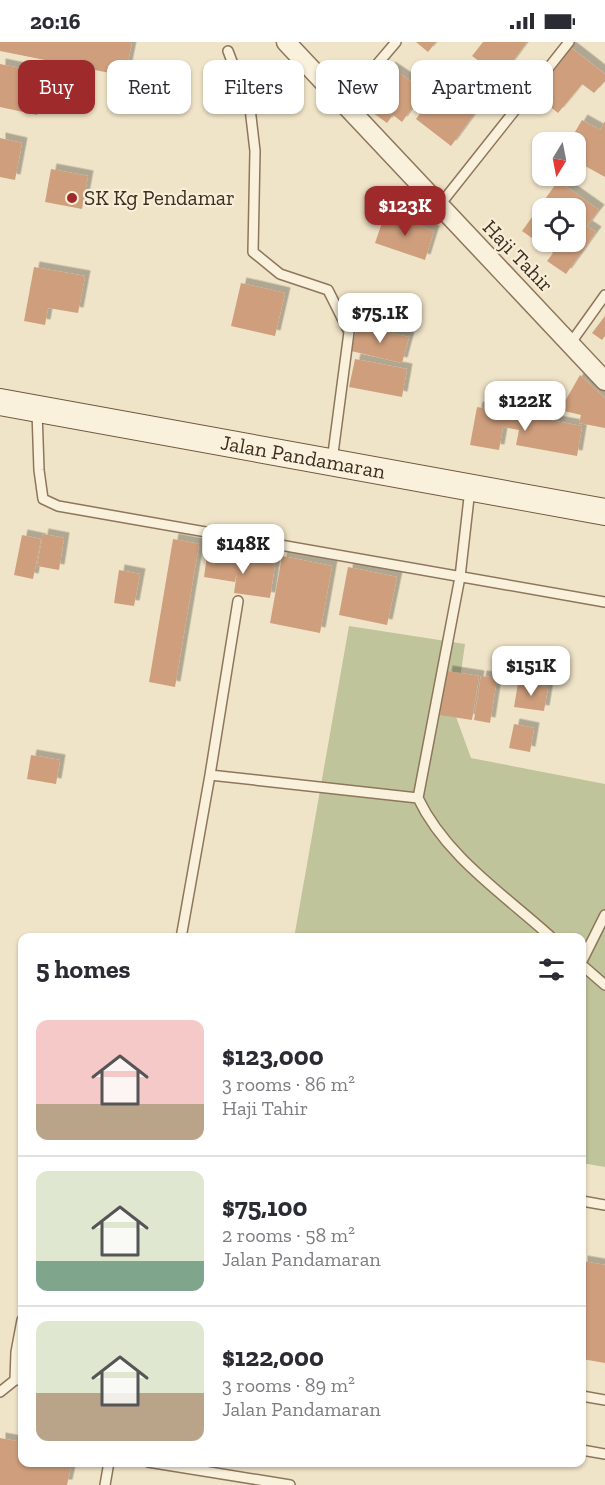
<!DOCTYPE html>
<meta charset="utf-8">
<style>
body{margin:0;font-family:"Zilla Slab",serif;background:#f7f7f7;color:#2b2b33;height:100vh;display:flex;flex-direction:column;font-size:22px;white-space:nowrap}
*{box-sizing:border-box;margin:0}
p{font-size:20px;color:#7c7c81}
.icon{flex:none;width:33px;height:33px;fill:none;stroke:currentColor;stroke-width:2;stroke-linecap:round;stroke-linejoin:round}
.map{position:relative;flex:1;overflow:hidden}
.side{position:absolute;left:18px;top:891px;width:568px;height:534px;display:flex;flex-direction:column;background:#fff;border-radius:12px;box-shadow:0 2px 4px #0004}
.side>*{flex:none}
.hud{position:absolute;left:18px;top:18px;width:570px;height:54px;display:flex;gap:12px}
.needle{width:39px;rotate:190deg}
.tools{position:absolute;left:532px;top:90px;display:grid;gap:12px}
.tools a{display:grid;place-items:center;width:54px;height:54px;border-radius:12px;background:#fff;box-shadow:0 2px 4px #0004;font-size:30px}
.price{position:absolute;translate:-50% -51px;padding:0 14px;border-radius:12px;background:#fff;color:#222;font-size:20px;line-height:39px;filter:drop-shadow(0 2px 3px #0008)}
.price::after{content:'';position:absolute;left:50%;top:36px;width:18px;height:14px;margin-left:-9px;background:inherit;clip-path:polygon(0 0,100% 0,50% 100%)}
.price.active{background:#9e2a2b;color:#fff}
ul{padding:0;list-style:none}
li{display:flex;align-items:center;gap:18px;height:150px;padding:0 18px}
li+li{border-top:2px solid #e1e1e2}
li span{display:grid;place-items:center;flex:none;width:168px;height:120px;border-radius:12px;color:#555}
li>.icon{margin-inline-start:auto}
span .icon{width:72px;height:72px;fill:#fffc;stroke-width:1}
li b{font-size:26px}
h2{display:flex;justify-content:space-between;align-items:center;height:72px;padding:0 18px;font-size:26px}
.tag{padding:0 21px;border-radius:12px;background:#fff;box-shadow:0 2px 4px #0004;font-size:21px;line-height:54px}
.tag.active{background:#9e2a2b;color:#fff}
.status{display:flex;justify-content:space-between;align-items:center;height:42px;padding:0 30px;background:#fff;direction:ltr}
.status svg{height:16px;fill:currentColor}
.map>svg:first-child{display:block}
.cemetery{fill:#bfc49a}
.building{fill:#cf9f7d;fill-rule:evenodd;filter:url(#shadow)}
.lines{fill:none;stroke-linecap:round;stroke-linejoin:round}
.service-casing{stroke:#8d765c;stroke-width:12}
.minor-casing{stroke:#8d765c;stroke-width:21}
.secondary-casing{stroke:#6f573f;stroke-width:28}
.service{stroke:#faf1dc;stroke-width:9}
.minor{stroke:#faf1dc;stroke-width:18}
.secondary{stroke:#faf1dc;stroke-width:26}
.poi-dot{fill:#9e2a2b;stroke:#f7eed8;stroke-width:2}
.labels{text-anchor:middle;stroke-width:4.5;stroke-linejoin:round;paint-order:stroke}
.poi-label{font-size:21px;fill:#3d2e20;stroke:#f7eed8;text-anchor:start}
.street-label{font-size:21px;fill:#3d2e20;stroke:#f7eed8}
</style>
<div class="status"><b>20:16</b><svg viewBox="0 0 49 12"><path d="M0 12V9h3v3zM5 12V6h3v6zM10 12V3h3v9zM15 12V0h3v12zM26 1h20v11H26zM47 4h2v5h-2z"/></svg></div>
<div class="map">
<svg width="605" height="1443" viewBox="0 0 605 1443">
<defs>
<filter id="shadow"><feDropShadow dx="5.5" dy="-5.5" stdDeviation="0" flood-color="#0004"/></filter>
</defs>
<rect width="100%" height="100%" fill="#f0e4c8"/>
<path class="cemetery" d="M349,584l116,18 -10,70 16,44 134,26v383l-23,-4v-225h-288z"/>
<path class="building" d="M0,0h132l-7,34 -125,-25z
M416,0h20l-8,10z
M483,0h44l-26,35 -29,-21z
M564,0l41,32v7l-11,12 -12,-9 -24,29 -32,-26z
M0,22l45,9 -8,42 -37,-8z
M390,25l25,17 -2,3 9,7 -20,28 -9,-7 -6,8 -25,-18z
M453,26l36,26 -38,52 -35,-27z
M582,78l18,10 5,-9v56l-29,-16v-19h-7z
M0,96l22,5 -7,37 -15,-3z
M51,127l37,7 -6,33 -37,-7z
M558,139l41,29 -12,16 9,6 -30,42 -19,-13 6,-8 -31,-22zM543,166h33v34h-33z
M385,172l49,17 -9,29 -50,-17z
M34,225l51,9 -7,37 -30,-5 -3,17 -21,-4z
M241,241l44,10 -10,43 -44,-10z
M605,274v20l-3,4 -10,-7z
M357,284l52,11 -7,26 -51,-12z
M355,317l52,10 -5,28 -53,-10z
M580,333l25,23v30l-26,-5 2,-8 -21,-5z
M477,365l105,19 -5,30 -61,-11 3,-15 -16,-3 -4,23 -29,-5z
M43,492l21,4 -5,32 -22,-4z
M22,493l19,4 -8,40 -19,-4z
M173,497l26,5 -24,143 -26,-5z
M207,514l68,8 -5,34 -36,-5 3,-21 -2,10 -31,-5z
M282,514l50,10 -12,67 -50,-10z
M348,525l49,10 -10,48 -48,-10z
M119,528l21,4 -6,32 -20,-3z
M447,629l32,5 -7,44 -32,-5z
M481,634l16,2 -7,45 -16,-3z
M518,641l30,4 -4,24 -30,-4z
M514,682l20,4 -4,24 -21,-4z
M31,713l29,5 -4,24 -29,-5z
M582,1219l23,4v98l-23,-4z
M0,1396l22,4v20h50l-5,23h-67z"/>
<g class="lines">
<defs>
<path id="service" d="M228,9l22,57 5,43 -2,101 27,22 48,16 21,42 -17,129
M344,61l52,-61
M439,164l130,-164
M570,302l35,-49
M37,369l2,59 4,29 15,7 547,96
M470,447l-10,88 -42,221c28,59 87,97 134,140
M210,733l28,-174
M181,896l29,-163 208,23
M582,919l23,-46
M582,923l23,20
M582,1159l23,4
M15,1338l1,-28 6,-32
M0,1350l15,-12h7
M582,1354l23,4
M582,1408l23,4
M148,1420l142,23
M105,1443l4,-23"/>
<path id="minor" d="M286,0l319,339"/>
<g id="secondary">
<path id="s1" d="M0,360l605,110"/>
</g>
</defs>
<use href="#service" class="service-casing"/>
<use href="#minor" class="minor-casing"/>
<use href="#secondary" class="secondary-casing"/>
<use href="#service" class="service"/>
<use href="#minor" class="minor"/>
<use href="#secondary" class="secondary"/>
</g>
<circle class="poi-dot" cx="72" cy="156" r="6"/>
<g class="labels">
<g class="poi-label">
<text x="84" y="163">SK Kg Pendamar</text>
</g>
<g class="street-label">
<text transform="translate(518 214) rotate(46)" y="7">Haji Tahir</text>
<text dy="7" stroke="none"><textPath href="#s1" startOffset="308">Jalan Pandamaran</textPath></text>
</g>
</g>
</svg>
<div class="tools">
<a><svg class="needle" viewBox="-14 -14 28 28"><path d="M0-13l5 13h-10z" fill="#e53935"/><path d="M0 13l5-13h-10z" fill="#7c7c81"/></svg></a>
<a><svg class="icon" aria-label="locate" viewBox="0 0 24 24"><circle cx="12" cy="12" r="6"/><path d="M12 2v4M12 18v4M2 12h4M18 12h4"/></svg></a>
</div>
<b class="price active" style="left:405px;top:195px">$123K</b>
<b class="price" style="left:380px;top:302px">$75.1K</b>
<b class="price" style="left:525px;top:390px">$122K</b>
<b class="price" style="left:243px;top:533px">$148K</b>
<b class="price" style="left:531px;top:655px">$151K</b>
<div class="hud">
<a class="tag active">Buy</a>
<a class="tag">Rent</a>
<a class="tag">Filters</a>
<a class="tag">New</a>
<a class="tag">Apartment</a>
</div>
<section class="side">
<h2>5 homes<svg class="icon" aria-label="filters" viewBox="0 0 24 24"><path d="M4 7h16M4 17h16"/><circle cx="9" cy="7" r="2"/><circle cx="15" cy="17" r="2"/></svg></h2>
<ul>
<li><span style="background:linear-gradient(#f6c9c9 70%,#b9a48a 0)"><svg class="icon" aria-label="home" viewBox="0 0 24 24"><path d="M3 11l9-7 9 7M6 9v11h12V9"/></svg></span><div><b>$123,000</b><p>3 rooms · 86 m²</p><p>Haji Tahir</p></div></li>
<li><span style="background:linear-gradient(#dfe7d0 75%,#7fa58c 0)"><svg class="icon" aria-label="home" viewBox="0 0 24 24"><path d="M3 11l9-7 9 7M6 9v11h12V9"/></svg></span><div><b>$75,100</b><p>2 rooms · 58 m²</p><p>Jalan Pandamaran</p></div></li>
<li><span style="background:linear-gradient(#dfe7d0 60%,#b9a48a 0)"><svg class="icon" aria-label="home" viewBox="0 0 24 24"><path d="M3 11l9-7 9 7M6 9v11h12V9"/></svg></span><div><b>$122,000</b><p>3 rooms · 89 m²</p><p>Jalan Pandamaran</p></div></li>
</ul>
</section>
</div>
